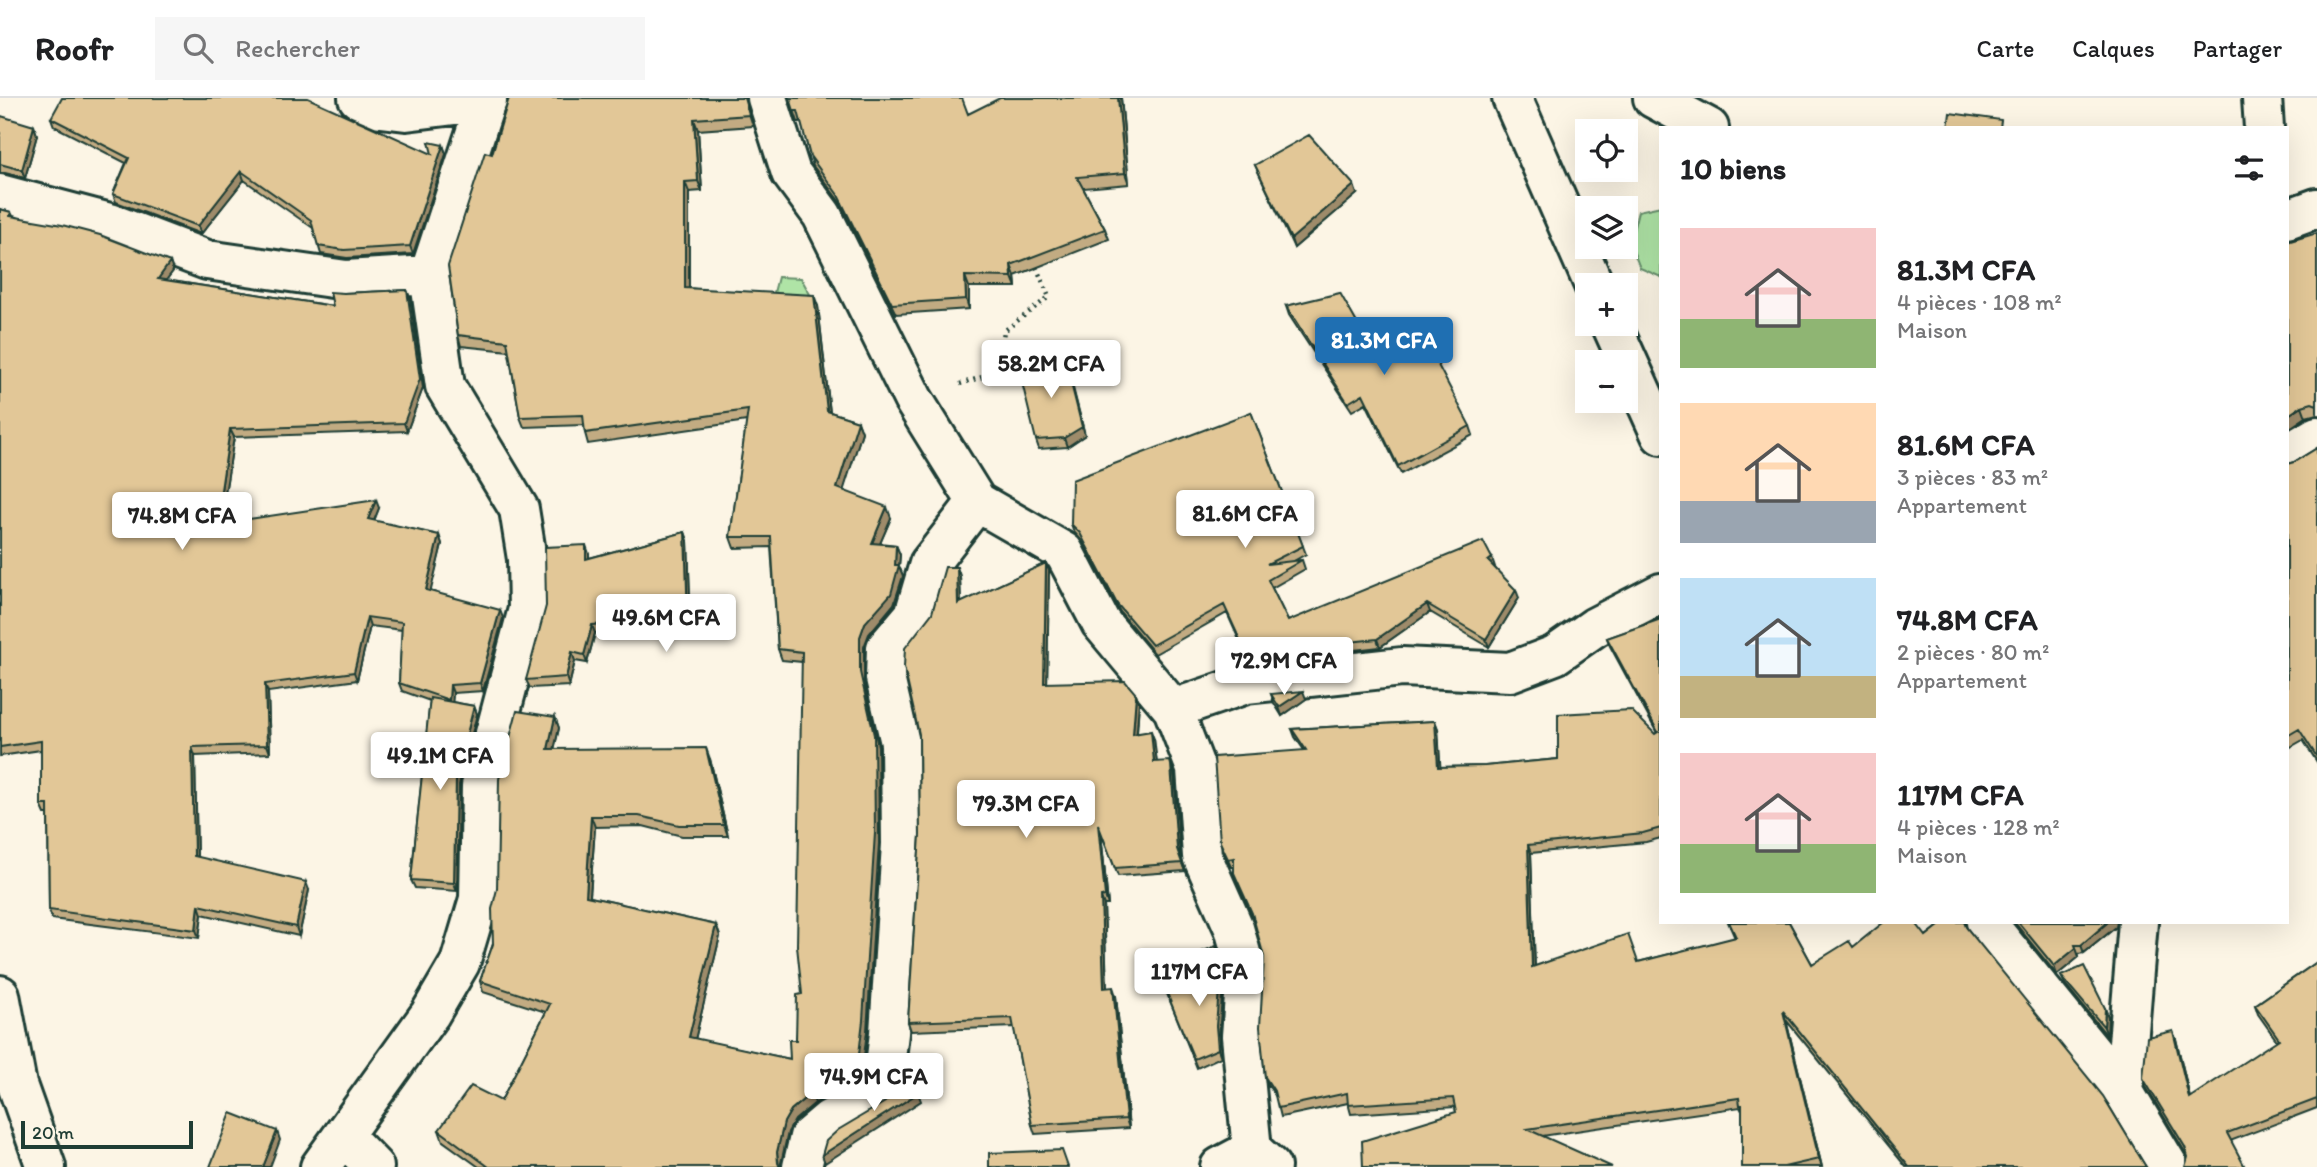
<!DOCTYPE html>
<html lang="fr">
<meta charset="utf-8">
<style>
body{margin:0;font-family:Itim,sans-serif;background:#f6f6f6;color:#202124;height:100vh;display:flex;flex-direction:column;font-size:26px;white-space:nowrap}
*{box-sizing:border-box;margin:0}
p{font-size:23px;color:#757577}
.icon{flex:none;width:38px;height:38px;fill:none;stroke:currentColor;stroke-width:2;stroke-linecap:round;stroke-linejoin:round}
.map{position:relative;flex:1;overflow:hidden}
.sheet{position:absolute;left:1659px;top:28px;width:630px;height:798px;display:flex;flex-direction:column;background:#fff;border-radius:0px;box-shadow:0 7px 28px #0002}
.sheet>*{flex:none}
.buttons{position:absolute;left:1575px;top:21px;display:grid;gap:14px}
.buttons a{display:grid;place-items:center;width:63px;height:63px;border-radius:0px;background:#fff;box-shadow:0 7px 28px #0002;font-size:35px}
.scale{position:absolute;left:21px;bottom:18px;width:172px;box-sizing:border-box;padding-left:7px;border:4px solid #1f3d34;border-top:0;font-size:19px;line-height:24px;white-space:nowrap;color:#1f3d34;-webkit-text-stroke:5px #fcf5e5;paint-order:stroke}
.price{position:absolute;translate:-50% -60px;padding:0 16px;border-radius:7px;background:#fff;color:#222;font-size:23px;line-height:46px;filter:drop-shadow(0 2px 4px #0008)}
.price::after{content:'';position:absolute;left:50%;top:42px;width:21px;height:16px;margin-left:-10px;background:inherit;clip-path:polygon(0 0,100% 0,50% 100%)}
.price.on{background:#1f6fb2;color:#fff}
ul{padding:0;list-style:none}
li{display:flex;align-items:center;gap:21px;height:175px;padding:0 21px}
li span{display:grid;place-items:center;flex:none;width:196px;height:140px;border-radius:0px;color:#555}
li>.icon{margin-inline-start:auto}
span .icon{width:84px;height:84px;fill:#fffc;stroke-width:1}
li b{font-size:30px}
h2{display:flex;justify-content:space-between;align-items:center;height:84px;padding:0 21px;font-size:30px}
header{display:flex;align-items:center;gap:42px;box-sizing:border-box;height:98px;padding:0 35px;background:#fff;border-bottom:2px solid #e0e0e0}
header strong{font-size:33px}
nav{display:flex;gap:38px;margin-inline-start:auto;font-size:24px}
.search{width:490px;height:63px;background:#f6f6f6;display:flex;align-items:center;gap:18px;box-sizing:border-box;padding:0 24px;border-radius:0px;color:#757577;font-size:26px}
.map>svg:first-child{display:block}
.green{fill:#afe4a6;stroke:#67906d;stroke-width:2}
.lines{fill:none;stroke-linecap:round;stroke-linejoin:round}
.street-casing{stroke:#1f3d34;stroke-width:44}
.path{stroke:#1f3d34;stroke-width:4.5;stroke-dasharray:2 5;stroke-linecap:butt}
.street{stroke:#fcf5e5;stroke-width:38}
.wall{fill:#c2ab82;stroke:#1f3d34;stroke-width:2}
.shaded-wall{fill:#9e8b6a;stroke:#1f3d34;stroke-width:2}
.building{fill:#e2c797;stroke:#1f3d34;stroke-width:2}
</style>
<header>
<strong>Roofr</strong>
<div class="search"><svg class="icon" aria-label="search" viewBox="0 0 24 24"><circle cx="10" cy="10" r="6"/><path d="M15 15l6 6"/></svg>Rechercher</div>
<nav><a>Carte</a><a>Calques</a><a>Partager</a></nav>
</header>
<div class="map">
<svg width="2317" height="1069" viewBox="0 0 2317 1069">
<rect width="100%" height="100%" fill="#fcf5e5"/>
<filter id="ink" filterUnits="userSpaceOnUse"><feTurbulence type="fractalNoise" baseFrequency=".0143" numOctaves="2"/><feDisplacementMap in="SourceGraphic" scale="14" xChannelSelector="R" yChannelSelector="G"/><feConvolveMatrix kernelMatrix="1 2 1 2 8 2 1 2 1" color-interpolation-filters="sRGB"/></filter>
<g filter="url(#ink)">
<path class="green" d="M1661,108v71l-21,-9 -10,-25 8,-32z
M778,179l23,1 16,29 -53,25z"/>
<g class="lines">
<defs>
<path id="street" d="M358,0l23,10 25,3 81,-10
M767,0l24,75 31,42 91,184 64,103 87,50 37,71 72,86 23,60 6,87 32,72 12,43 -5,65 11,114 19,17
M1512,0l82,187
M1653,0l56,30
M2262,0l2,30
M0,96l110,29 97,37 139,20 83,-5
M2287,121l30,-11
M1611,226l50,111
M2287,356l30,-18
M1173,611l73,-25 156,-17 108,5 45,-17 40,-28 66,-34
M1986,824l138,170 45,75
M0,897l17,90 29,82
M2124,994l14,-170
M343,1037l31,32
M320,1069l110,-153 30,-51 19,-64 2,-113 47,-177 -1,-50 -8,-50 -74,-123 -16,-111 58,-177
M802,1069l7,-30 20,-17 42,-23 12,-15 6,-49 12,-189 -1,-101 -15,-65 1,-30 28,-33 15,-51 48,-62
M1220,1069l32,-17"/>
</defs>
<use href="#street" class="street-casing"/>
<path class="path" d="M960,286l38,-12 6,-41 45,-34 -14,-33"/>
<use href="#street" class="street"/>
</g>
<path class="wall" d="M790,0l178,16 153,-16 8,86 -46,4 22,41 4,10 -94,37 1,11h-47v22l-73,5 -54,-109 -29,-39 -12,-44h-3z
M746,6l7,22 -55,4 4,61 -13,1v96l129,18 12,106 28,9 4,11 -19,58 48,28 -11,25 16,2 4,10 -1,11 4,10 -9,28 -25,30 -5,13v36l14,63 1,97 -12,188 -5,42 -5,7 -42,23 -20,17 -7,12 -7,31v4h-302l-36,-26 -4,-11 62,-29 45,-89 -63,-20 -3,-11 13,-37 62,-227 4,11 -5,21 156,10 18,77h-46l-39,-10 -48,1 -5,70 126,28 4,11 -25,103 95,20 6,-19 6,-46v-332l-20,-2 -4,-11 -7,-102 -37,1 -4,-11 17,-116 -159,23 -3,-11 -1,-8 -60,2 -4,-10 -11,-66 -48,-5 -3,-11 34,-181z
M51,20l381,36 11,-9 3,9 -33,100 -66,4 -26,-4 -8,-26 -69,-48 -43,54 -85,-32 -3,-8 13,-31 -72,-37z
M0,22l34,6 3,9 -12,43 -20,-5h-5z
M1255,67l102,29 -63,54z
M0,111l11,3 2,4 157,46 3,9 -7,9 167,26 11,-13 63,-3 3,8 13,90 -16,43 -173,6 -14,86 159,-15 -5,13 65,14 3,9 -12,47 73,27 -20,73 -30,2 -1,9 22,4 3,8 -18,71 -2,106 -42,-3 -4,-8 19,-179 -28,-10 -3,-8 3,-53 -32,-4 -13,54 -89,12 2,61 -75,3 2,101 112,33 -10,46 -97,-22 -3,24 -147,-19 -3,-9 -1,-96h-3l-4,-9v-55l-41,6z
M2317,135v181l-11,3 -19,13z
M1286,208l88,47 96,73 3,9 -72,39 -35,-71 -14,8 -63,-96z
M1068,270l17,67 -18,12 -28,2 -3,-9z
M1251,314l55,142 -14,8 10,-2 3,9 -33,19 16,33 207,-54h-1l25,31 -30,49 -59,-35 -50,35 -131,15 -22,-49 -72,41 -35,-42 -37,-70 -9,-10 -3,-8z
M2317,350v314l-14,-22 -16,9v-285l7,-2z
M685,434l3,9 3,87 -96,5 -8,30 -12,-2 -6,25 -39,2 -4,-8 63,-126v4z
M1046,465l3,8 -2,112 89,11 3,8 -2,31 17,6 2,23 18,12 6,84 5,13 -67,5 -17,-43 7,72h-4l3,83 9,8 13,132 -94,6 -3,-9 -18,-98 -103,4 -3,-9 12,-187 -1,-101 41,-158 1,27z
M1661,521v219l-15,4 -115,11 4,113 103,-4 97,-24 -7,-16h61l23,42 41,-17 73,-11 18,-14h21l1,5 180,240h-240l-120,-147 36,147h-80v-56l-2,-4 -198,29 -86,-24 -1,-5 -104,7 -3,-11 -67,14 -5,-20 -8,-12 -3,-8 -1,-120 -11,-40 -15,-35 -4,-9v-6h-3l-11,-25 84,-92 -9,-13 -3,-8 143,-8 3,8 2,38 45,-1 73,-7 97,-25 2,-1 -47,-87 -3,-8z
M1271,596l35,5 -24,17 -8,-13z
M2014,824h103l-1,5 -32,26 -6,1 1,3 -22,18z
M1219,857l5,18 -5,61 2,23 -24,11 -33,-82 50,-2z
M2317,864v146l-129,49 -42,-70 -3,-9 33,-39 14,59 87,-57 -19,-27 -3,-9z
M2061,878l44,32 3,9 -1,19 -42,-52z"/>
<path class="shaded-wall" d="M1118,0h3l8,86 -4,-11z
M694,21l4,11 4,61 -4,-10z
M34,28l3,9 -12,43 -3,-8z
M443,47l3,9 -33,100 -3,-8z
M241,73l3,9 -43,54 -3,-8z
M685,84l4,10v106l-4,-10z
M1354,87l3,9 -63,54 -3,-9z
M170,164l3,9 -12,16 -3,-8z
M1011,167l4,11 1,11 -4,-10z
M965,178l4,11v22l-3,-10z
M407,192l3,8 13,90 -16,43 -3,-8z
M814,197l4,11 13,116 -4,-11z
M1065,261l20,76 -18,12 -3,-9z
M2302,308l4,11 -19,13v-14z
M858,323l4,11 -21,66 -4,-10z
M230,331l4,8 -15,95 -3,-8z
M376,402l3,8 -8,20 -3,-9z
M887,409l4,11 -15,35 -4,-10z
M685,434l3,9 3,87 -3,-9z
M439,437l3,9 -13,54 -3,-8z
M586,447l3,9v14l-3,-9z
M896,447l4,10 -1,11 4,10 -9,28 -25,30 -5,13v36l14,63 1,97 -12,188 -5,42 -5,7 -4,-11 7,-432 5,-14 30,-58z
M1492,460l3,9 -4,2 -3,-8z
M1046,465l3,8 -2,120 -3,-8z
M957,469l3,9 1,36 -3,-8z
M1516,492l3,8 -30,49 -3,-8z
M1427,506l3,8 -50,35 -3,-8z
M500,512l3,8 -20,73 -3,-8z
M367,519l3,9 -13,54 -3,-8z
M592,527l3,8 -8,30 -3,-8z
M572,554l3,9 -6,25 -3,-9z
M265,586l3,8 2,61 -3,-8z
M450,587l3,8 -1,15 -3,-8z
M1303,593l3,8 -24,17 -3,-9z
M1136,596l3,8 -3,40 -3,-8z
M474,608l3,8 -18,71 -2,106 -3,-8 2,-106z
M555,619l4,11 -7,31 -4,-10z
M1435,623l3,8 3,47 -3,-9z
M1151,633l3,8 4,31 -4,-8z
M192,649l3,9 2,109 -3,-9z
M706,650l4,11 18,77 -4,-11z
M1171,667l3,9 6,84 5,13 -8,-22z
M591,718l4,11 -6,80 -3,-11z
M1098,726l3,9 7,72 -3,-9z
M1528,747l3,8 4,123 -3,-9z
M306,784l3,8 -10,46 -3,-9z
M1101,799l3,8 3,91 -3,-8z
M199,807l3,9 -3,24 -3,-8z
M2108,824h9l-1,5 -32,26 -3,-8z
M716,827l4,11 -27,112 -4,-11z
M1216,848l8,27 -5,61 2,23 -3,-8 -2,-23z
M2076,850l3,9 -22,18 -3,-9z
M1113,889l3,9 13,132 -3,-9z
M2105,910l3,9 -1,19 -3,-9z
M1783,913l3,9 36,147 -3,-8z
M2173,933l3,8 16,68 -3,-9z
M811,995l4,10 -20,17 -7,12 -7,31v4h-2l-2,-15 7,-30 7,-12z
M918,995l3,8 -96,62 -3,-8z
M277,1033l3,9 -10,27h-7z"/>
<path class="building" d="M62,0h246l124,56 -3,-12 14,3 -33,101 -66,4 -26,-4 -7,-26 -70,-49 -43,55 -85,-32 16,-36 -78,-40z
M509,0h235l5,17 -55,4 4,62 -13,1v106l129,7 13,116 31,10 -21,67 50,19 -15,36 24,2 -1,20h4l-8,29 -26,29 -5,14v35l14,63 1,98 -12,187 -5,43 -5,6 -42,24 -20,17 -7,12 -7,30 1,11 2,4h-291l-50,-37 32,-44 30,15 49,-97 -70,-23 13,-37 -1,-35 5,-20 2,-110 18,-68 38,6 -7,32 158,-1 18,77h-45l-40,-9h-48l-5,80 130,29 -27,112 101,22 -1,-19h7l1,-45 5,-1 -5,-48 5,-294 -24,-3 -7,-112h-41l18,-127 -163,23 -2,-18 -63,2 -13,-76 -49,-6 -10,-69 37,-114 7,2z
M790,0h172l6,16 32,-16h118l7,75 -48,4 28,52 -94,36 1,12 -47,-1 1,23 -74,5 -54,-109 -28,-39 -12,-45h-4z
M1950,15l51,7 -1,8h-52z
M1,18l33,10 -12,44 -22,-6v-44z
M1309,37l45,50 -63,54 -36,-74z
M0,111l11,3 -1,4 52,9 38,10 70,27 -12,17 175,27 -3,-14 14,1 63,-3 13,89 -16,44 -174,6 -14,95 160,-24 -8,19 71,16 -13,55 74,20 -20,73 -30,2 -1,15 -50,-17 3,-61 -35,-5 -13,55 -89,12 2,61 -75,2 2,109 112,26 -10,45 -97,-22 -3,25 -147,-20 -1,-105h-7v-64l-41,6z
M2317,135v172l-5,-2 -10,3 -15,10v-174z
M1340,195l34,60 44,-26 52,99 -72,40 -35,-72 -15,9 -62,-97z
M1065,261l17,68 -18,11 -28,2 -17,-70z
M1251,314l52,134 -36,18 35,-4 -34,20 20,41 195,-80 9,17 -4,3 28,29 -30,49 -59,-35 -50,35 -131,14 -22,-48 -72,40 -35,-41 -37,-71 -9,-9 1,-44z
M2317,350v309l-18,-28 -12,7v-272l7,-2z
M685,434l3,87 -96,6 -8,30 -12,-3 -6,25 -40,3 20,-74 -1,-59 41,-2v14z
M1046,465l-2,120 81,-2 11,13 -3,40 18,-3 3,31 16,-1 1,4 6,84 5,14 -67,5 -17,-44 7,72 -4,1 3,91 9,-1 13,132 -94,6 -20,-107 -104,4 12,-187 -1,-101 -15,-67 1,-19 27,-35 13,-46h12l1,37z
M1661,521v209l-18,5 -115,12 4,122 96,-33 10,28 98,-25 -7,-15h60l23,42 37,-23 4,6 31,-25h31l11,14 18,-14h20l2,5 137,169 43,71h-237l-126,-156 36,148 -35,8h-42v-62h-2l-1,-7 -212,31 85,38h-249l-1,-26 94,-29 -3,-14 -105,7 -1,-12 -69,15 -4,-17 -9,-14 -5,-50 4,-70 -12,-44 -18,-40v-15l-6,1 -8,-17 -6,-85 92,-7 -14,-21 143,-8 3,46 47,-1 73,-7v-45l73,-4 24,24 3,-2 -51,-94z
M1303,593l-24,16 -8,-13z
M430,600l44,8 -18,71 -2,106 -43,-3z
M2018,824h90l-27,23h-6l1,3 -22,18z
M1216,848l5,19 -5,61 2,23 -24,10 -30,-73 50,-2 -13,-32z
M2317,864v137l-90,34 18,34h-60l3,-10 -3,-10 -42,-69 4,-41 26,-6 16,67 90,-59 -24,-34z
M2084,868l21,42 -1,19 -43,-51z
M903,971l15,24 -96,62 4,-14 12,-11 47,-28 12,-15z
M231,1015l46,18 -14,36h-53z
M1062,1052l6,17h-79v-14z"/>
</g>
</svg>
<div class="buttons">
<a><svg class="icon" aria-label="locate" viewBox="0 0 24 24"><circle cx="12" cy="12" r="6"/><path d="M12 2v4M12 18v4M2 12h4M18 12h4"/></svg></a>
<a><svg class="icon" aria-label="layers" viewBox="0 0 24 24"><path d="M12 4l9 5-9 5-9-5zM3 14l9 5 9-5"/></svg></a>
<a>+</a>
<a>−</a>
</div>
<div class="scale">20 m</div>
<b class="price on" style="left:1384px;top:279px">81.3M CFA</b>
<b class="price" style="left:1051px;top:302px">58.2M CFA</b>
<b class="price" style="left:1245px;top:452px">81.6M CFA</b>
<b class="price" style="left:182px;top:454px">74.8M CFA</b>
<b class="price" style="left:666px;top:556px">49.6M CFA</b>
<b class="price" style="left:1284px;top:599px">72.9M CFA</b>
<b class="price" style="left:440px;top:694px">49.1M CFA</b>
<b class="price" style="left:1026px;top:742px">79.3M CFA</b>
<b class="price" style="left:1199px;top:910px">117M CFA</b>
<b class="price" style="left:874px;top:1015px">74.9M CFA</b>
<section class="sheet">
<h2>10 biens<svg class="icon" aria-label="filters" viewBox="0 0 24 24"><path d="M4 7h16M4 17h16"/><circle cx="9" cy="7" r="2"/><circle cx="15" cy="17" r="2"/></svg></h2>
<ul>
<li><span style="background:linear-gradient(#f6c9c9 65%,#8fb573 0)"><svg class="icon" aria-label="home" viewBox="0 0 24 24"><path d="M3 11l9-7 9 7M6 9v11h12V9"/></svg></span><div><b>81.3M CFA</b><p>4 pièces · 108 m²</p><p>Maison</p></div></li>
<li><span style="background:linear-gradient(#ffd9b3 70%,#9aa5b1 0)"><svg class="icon" aria-label="home" viewBox="0 0 24 24"><path d="M3 11l9-7 9 7M6 9v11h12V9"/></svg></span><div><b>81.6M CFA</b><p>3 pièces · 83 m²</p><p>Appartement</p></div></li>
<li><span style="background:linear-gradient(#bfe0f5 70%,#c2b280 0)"><svg class="icon" aria-label="home" viewBox="0 0 24 24"><path d="M3 11l9-7 9 7M6 9v11h12V9"/></svg></span><div><b>74.8M CFA</b><p>2 pièces · 80 m²</p><p>Appartement</p></div></li>
<li><span style="background:linear-gradient(#f6c9c9 65%,#8fb573 0)"><svg class="icon" aria-label="home" viewBox="0 0 24 24"><path d="M3 11l9-7 9 7M6 9v11h12V9"/></svg></span><div><b>117M CFA</b><p>4 pièces · 128 m²</p><p>Maison</p></div></li>
</ul>
</section>
</div>
